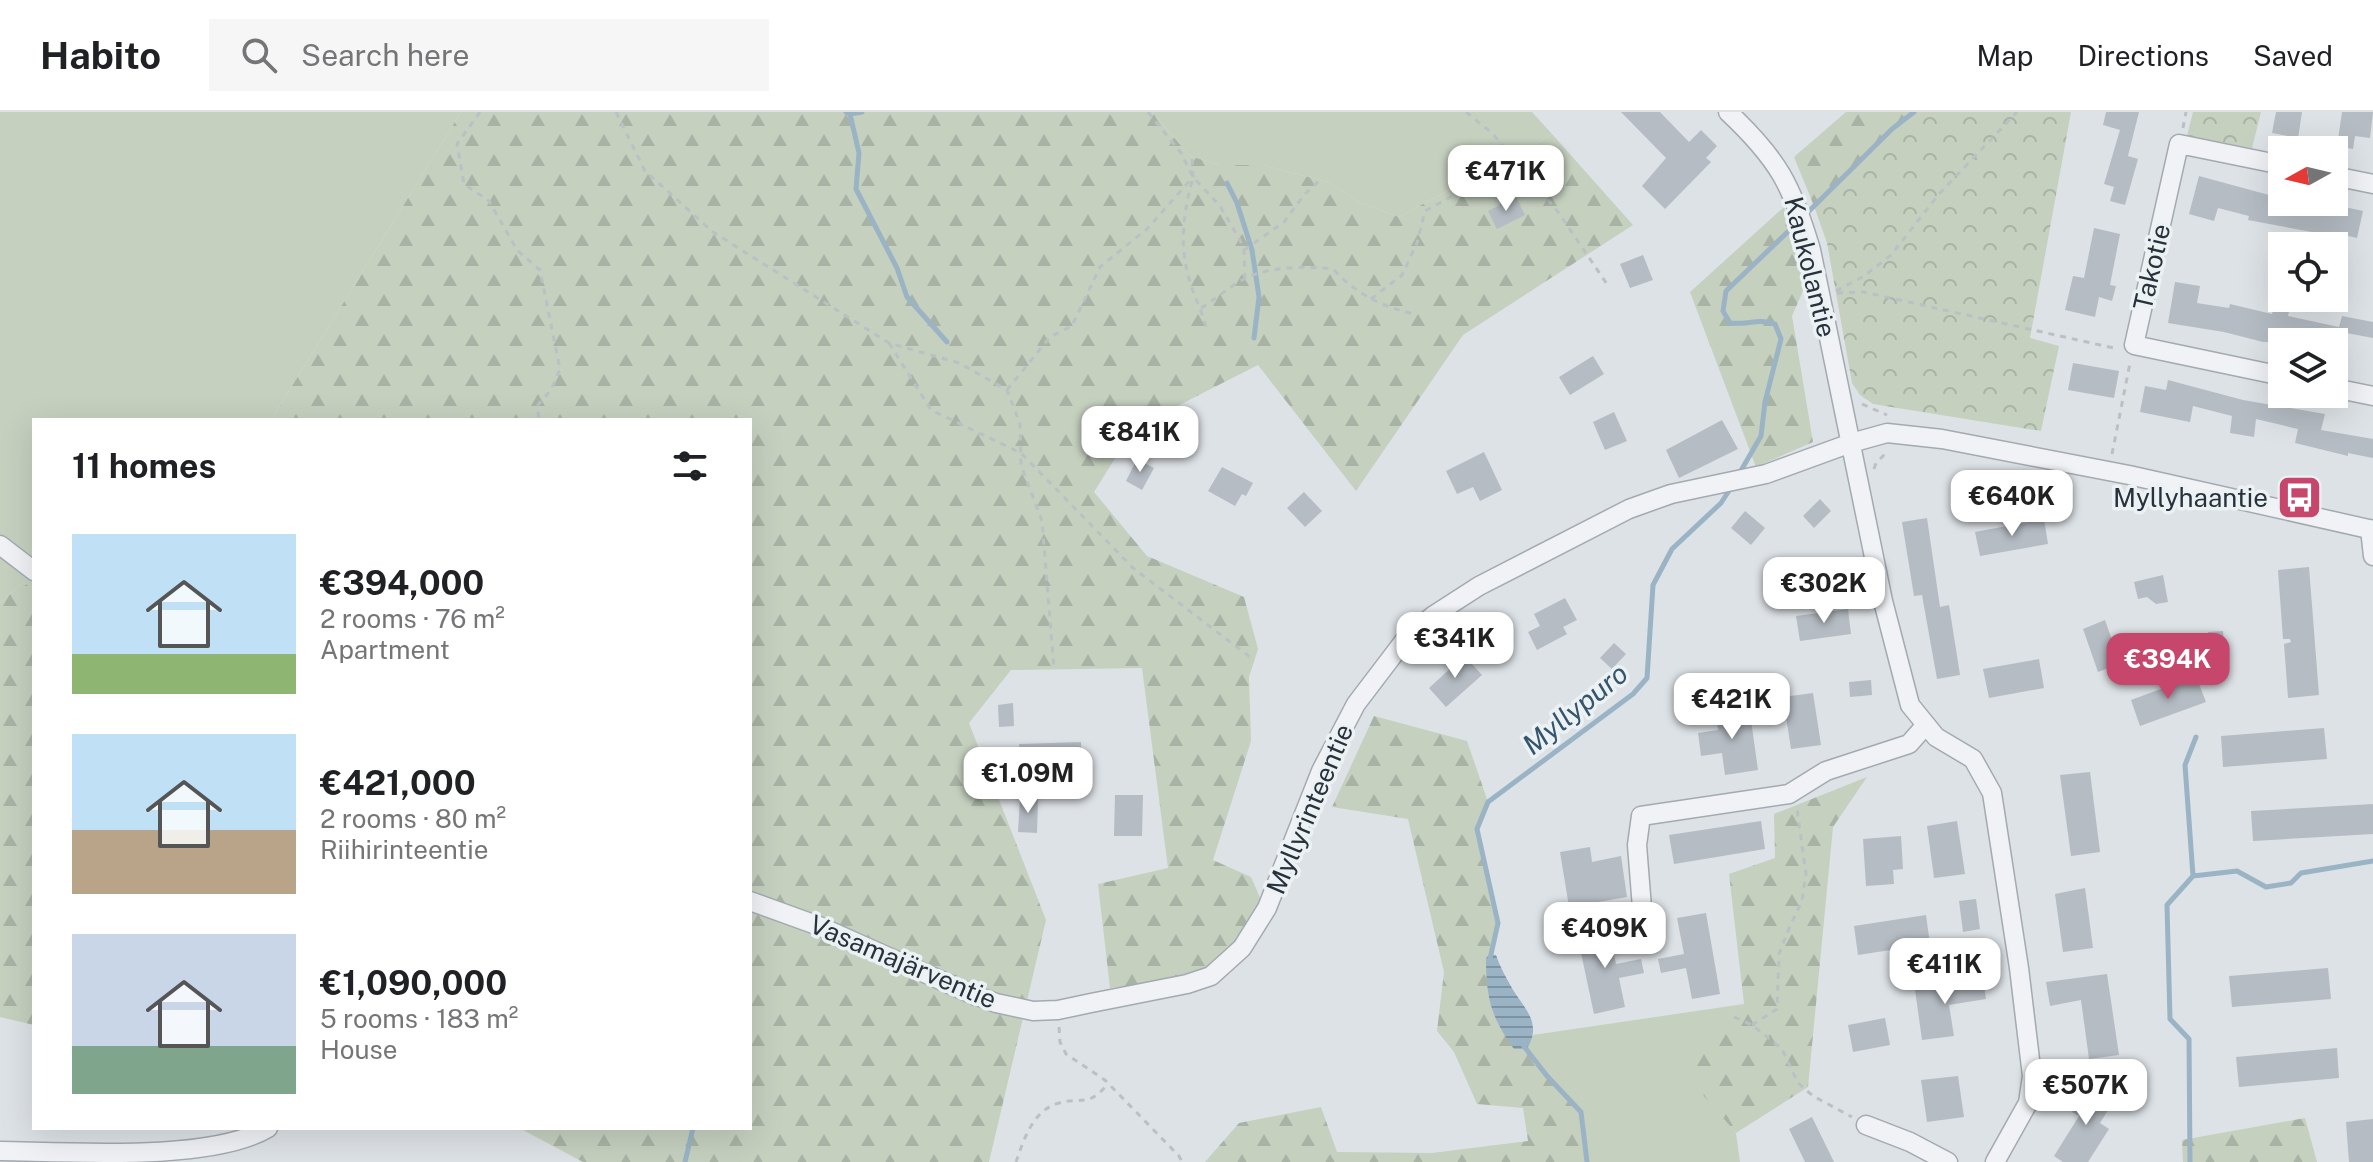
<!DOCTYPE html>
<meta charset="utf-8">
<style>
body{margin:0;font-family:"Public Sans",sans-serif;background:#f6f6f6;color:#202124;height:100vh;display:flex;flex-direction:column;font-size:30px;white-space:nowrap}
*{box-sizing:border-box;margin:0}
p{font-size:26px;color:#757577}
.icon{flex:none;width:44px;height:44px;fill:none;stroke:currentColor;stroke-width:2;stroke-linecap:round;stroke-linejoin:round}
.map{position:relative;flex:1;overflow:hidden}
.sheet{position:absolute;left:32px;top:306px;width:720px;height:712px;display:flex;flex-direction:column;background:#fff;border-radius:0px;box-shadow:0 8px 32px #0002}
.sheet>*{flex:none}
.needle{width:52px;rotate:262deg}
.tools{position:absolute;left:2268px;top:24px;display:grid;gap:16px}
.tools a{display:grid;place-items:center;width:80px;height:80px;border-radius:0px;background:#fff;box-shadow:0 8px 32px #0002;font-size:40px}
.price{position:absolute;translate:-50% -68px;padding:0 18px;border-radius:16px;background:#fff;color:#222;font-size:26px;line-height:52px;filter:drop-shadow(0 2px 4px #0008)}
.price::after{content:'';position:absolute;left:50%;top:48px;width:24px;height:18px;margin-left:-12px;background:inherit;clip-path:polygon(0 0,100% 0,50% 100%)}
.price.selected{background:#c6476b;color:#fff}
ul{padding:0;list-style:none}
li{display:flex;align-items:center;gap:24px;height:200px;padding:0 40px}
li span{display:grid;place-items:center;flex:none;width:224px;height:160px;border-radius:0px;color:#555}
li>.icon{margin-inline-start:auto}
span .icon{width:96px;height:96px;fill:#fffc;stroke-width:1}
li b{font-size:34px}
h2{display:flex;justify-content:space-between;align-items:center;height:96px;padding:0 40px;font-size:34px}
header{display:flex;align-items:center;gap:48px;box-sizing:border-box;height:112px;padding:0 40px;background:#fff;border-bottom:2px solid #e0e0e0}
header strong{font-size:38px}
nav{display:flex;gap:44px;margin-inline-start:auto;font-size:28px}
.search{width:560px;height:72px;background:#f6f6f6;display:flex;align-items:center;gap:20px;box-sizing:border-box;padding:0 28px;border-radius:0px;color:#757577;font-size:30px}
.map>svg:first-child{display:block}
.grass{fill:#c5d0bf}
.forest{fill:url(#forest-firs)}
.park{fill:url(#park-crowns)}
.water{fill:url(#water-rules)}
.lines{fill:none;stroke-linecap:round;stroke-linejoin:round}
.stream{stroke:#9ab4c5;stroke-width:5}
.building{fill:#b5bcc3}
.minor-casing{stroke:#a3aab0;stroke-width:21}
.path{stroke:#bcc0c5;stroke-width:3;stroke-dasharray:6 6;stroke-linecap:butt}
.minor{stroke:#f0f2f5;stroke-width:18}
.labels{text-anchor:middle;stroke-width:7;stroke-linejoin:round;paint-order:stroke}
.street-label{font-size:26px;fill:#28323c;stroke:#ecf1f4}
.poi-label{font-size:26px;fill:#28323c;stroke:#ecf1f4;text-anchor:end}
.water-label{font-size:28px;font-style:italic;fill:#34556d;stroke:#ecf1f4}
</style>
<header>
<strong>Habito</strong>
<div class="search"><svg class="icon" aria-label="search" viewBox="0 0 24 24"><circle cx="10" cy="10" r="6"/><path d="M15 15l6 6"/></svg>Search here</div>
<nav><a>Map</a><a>Directions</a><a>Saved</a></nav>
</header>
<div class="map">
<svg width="2373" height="1050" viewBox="0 0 2373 1050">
<defs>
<pattern id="forest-firs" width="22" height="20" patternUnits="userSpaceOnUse" patternTransform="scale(2)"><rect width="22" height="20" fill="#c5d0bf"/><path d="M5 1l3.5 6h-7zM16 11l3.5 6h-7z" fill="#a9b3a5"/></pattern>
<pattern id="park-crowns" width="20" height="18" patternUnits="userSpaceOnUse" patternTransform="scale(2)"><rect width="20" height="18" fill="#c5d0bf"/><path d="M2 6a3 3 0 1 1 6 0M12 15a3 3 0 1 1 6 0" fill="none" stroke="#a9b3a5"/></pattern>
<pattern id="water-rules" width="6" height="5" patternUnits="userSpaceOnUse" patternTransform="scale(2)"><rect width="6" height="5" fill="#9ab4c5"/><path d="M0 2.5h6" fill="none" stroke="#7e93a1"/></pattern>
</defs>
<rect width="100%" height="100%" fill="#dde2e6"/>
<path class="grass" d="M0,0h461l-190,308h-237v170l-11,-8 -23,21z
M1152,0h380l20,22c-49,31 -102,54 -152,83l-40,-14 -32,-21 -66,-17h-42l-30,-9z
M1744,892l-66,61 58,68 4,29h-153c-6,-38 -37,-83 -60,-113l6,-14z"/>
<path class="forest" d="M461,0h691l38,44 30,9h42l66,17 32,21 40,14c50,-29 103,-52 152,-83l81,91 -170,110 -107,156 -98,-126 -124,63 -40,64 53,64 97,41 14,52 -9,28 2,64 -38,119 38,17 10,23c-13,22 -27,49 -49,64 -28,19 -70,20 -102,24l-12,-104 70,-16 -26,-200 -131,2 -42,53 77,197 -57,242h-406l-64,-34h231v-708h-479z
M1846,0h68l-22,17 -78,77 -20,-49z
M1784,95l22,77 -14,32 21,126 -57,25 -66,-175z
M23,470l11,8v435l-34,-8v-414z
M1374,604l93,25 21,61c-3,8 -11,20 -11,28 1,34 38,97 9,128l28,91h13l54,63 6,50h-382l34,-39 82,-16 16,45 95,1 96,-12 -5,-33 -46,-4 -23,-52 -17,-21 7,-59 -36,-153 -76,-12z
M1867,665l-34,50 -25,260 -72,46 -59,-68 67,-61 -15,-130 46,-16 -1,-44z
M2305,1006l12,44h-134l-1,-22z"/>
<path class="park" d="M1914,0h157l-41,226 29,8 -18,85 -168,-27 -13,-9 -8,-12 -25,-140 -13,-37 78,-77z
M2193,0h68l-9,36 -65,-12z"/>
<path class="water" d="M1490,842l6,1c4,12 11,24 17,35 13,20 29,34 14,59h-13c-23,-32 -28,-51 -28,-91z"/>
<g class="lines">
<path class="stream" d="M846,0l4,2 12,-2
M850,2l9,39 -3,36 41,79 10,29 40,45
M1227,71l10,20 15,47 7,47 -5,41
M1804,104l88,-87 22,-17
M1739,362l22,-38 4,-34 16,-63 -6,-15c-17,-6 -27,1 -45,-1l-7,-12 3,-20 71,-68
M2193,764l-8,-111 11,-28
M1490,847l8,-36 -21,-94 11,-27 145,-108 14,-16 6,-93 19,-36 49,-46 11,-17
M1523,933l24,31 34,36 6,50
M685,1050l8,-34
M2190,1050l-1,-123 -19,-20 -3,-114 26,-29 44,-5 29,16 25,-4 10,-10 72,-12"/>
</g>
<path class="building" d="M1621,0h39l29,30 12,-12 16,16 -11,12 5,4 -46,47 -23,-23 24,-28z
M2106,0h33l-11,44 10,3 -13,46 -15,-4 4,-14 -10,-3 16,-54 -17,-5z
M2276,0h26l-4,26 -26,-5z
M2342,0h31l-3,26 -15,-2 -2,13 -16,-3z
M2199,64l70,19 1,-4 12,2v9h40l41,9 -6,27 -17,-4 -2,12 -28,-6 2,-8 -64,-12 1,-4 -31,-8 -4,13 -25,-7z
M1516,85l9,18 -28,14 -9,-18z
M2094,116l26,6 -10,51 6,1 -4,15 -13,-4 -4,20 -30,-7 8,-34 11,2z
M1643,143l10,25 -23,8 -10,-24z
M2175,170l25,4 -3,17 32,5 1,-4 42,10 4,-16h16l-4,18 51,11 3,-11 31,6v16l-32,-6 -3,10h-75l-39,-10 -56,-9z
M1593,244l11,18 -34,21 -11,-18z
M2073,251l46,8 -5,27 -46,-8z
M2168,268l75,20 82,14 -4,16 52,9v19l-25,-5v3l-53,-13 3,-14 -42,-10 -2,18 -24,-4 2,-17 -39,-10 -3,16 -50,-10 5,-26 21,4z
M1614,300l13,29 -22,9 -12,-28z
M1722,308l16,29 -59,29 -13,-28z
M1484,340l18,38 -22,11 -7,-14 -16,7 -11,-23z
M1137,347l17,9 -12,22 -16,-9z
M1222,355l31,16 -7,13 -4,-2 -7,12 -27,-15z
M1304,380l18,19 -17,16 -18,-19z
M1820,387l11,12 -17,17 -11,-12z
M1745,399l20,17 -14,17 -20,-17z
M1927,406l13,89 9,-2 11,70 -23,4 -15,-84 -8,1 -12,-74z
M2044,407l4,25 -68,12 -5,-24z
M2309,455l10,128 -31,3 -4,-54 7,-2 -1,-3h-7l-5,-69z
M2163,463l5,27 -12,2 -9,-7 -9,2 -4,-17z
M1565,486l12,22 -14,7 4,7 -30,16 -9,-18 12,-6 -6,-12z
M1848,497l3,25 -51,7 -4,-25z
M2105,508l8,23 8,-4 4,17 -7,3 1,5 -21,8 -15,-43z
M2223,519l1,14 -16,2v-15z
M1614,531l12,11 -14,15 -12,-11z
M1460,539l22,24 -36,32 -17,-19 24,-22 -4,-5z
M2039,547l5,29 -55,10 -6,-29z
M2196,564l10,26 -66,24 -9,-26z
M1871,568l1,15 -22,2 -1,-15z
M1813,581l8,52 -30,4 -8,-52z
M1013,591l1,23 -15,1 -1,-22z
M1749,594l9,64 -33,5 -3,-22 -21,3 -3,-23 20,-3 -3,-19z
M2324,616l3,31 -104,8 -2,-31z
M1081,630l1,26h-40v-6l-22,1 -1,-19z
M2090,660l10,80 -29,4 -11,-81z
M1115,683h28l-1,41h-28z
M1020,686h18l-1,35 -19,-1z
M2373,692v30l-120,7 -2,-30z
M1761,709l4,28 -91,15 -5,-29z
M1957,709l8,53 -31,4 -7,-52z
M1901,724l2,33 -10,1 1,14 -28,2 -3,-47z
M1590,735l2,15 29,-6 6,41 -58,10 -9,-55z
M2085,776l8,60 -30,4 -8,-58z
M1976,787l4,30 -17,3 -4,-31z
M1706,801l14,81 -28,5 -6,-31 -25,5 -3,-14 26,-5 -7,-36z
M1926,803l4,29 -72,11 -4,-29z
M1608,815l8,37 25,-5 3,14 -25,5 6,29 -31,7 -17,-80z
M2328,856l3,31 -99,8 -3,-31z
M2107,862l12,81 -30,4 -8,-59 -31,6 -4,-24z
M1983,866l3,21 -37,6 5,31 -32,4 -7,-50 44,-6v-2z
M1885,906l5,27 -37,7 -5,-27z
M2337,936l2,30 -100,9 -3,-30z
M1958,964l6,41 -37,5 -6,-42z
M2090,971l25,16 -15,24 9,6 -21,33h-25l-9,-6 25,-40 -7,-4z
M1812,1005l22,45h-29l-16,-33z
M2373,1007v43h-24l-3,-40z"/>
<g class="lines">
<defs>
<path id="minor" d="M1728,0c50,47 64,73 83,138l72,351 27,104 26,32 37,22 19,34 27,175 13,108 -4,27 -33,59
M2282,53l-103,-21 -45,201 148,31
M2334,64l39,8
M2334,276l39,8
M2370,417l3,27
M0,433l34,26
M750,789l69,25 148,66 29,11 37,8 25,-1 33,-7 96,-19 24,-8 31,-28 25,-40 54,-137 35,-67 51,-67 27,-22 45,-29 150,-77 42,-15 95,-20 85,-31 36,-10 55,6 187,36 244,55
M1642,796l-5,-63 4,-29 148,-22 37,-23 83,-27 16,-18
M1866,1013l44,17 38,20
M0,1039c69,1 211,11 268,-23"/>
</defs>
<use href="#minor" class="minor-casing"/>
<path class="path" d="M480,0l-23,32 7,40 25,17 28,49 23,20 20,99 -9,21 -14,16 2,14
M616,0l29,59 68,61 176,111 70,20 48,27 13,34 1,41 21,56 12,148
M1148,0l33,41 12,24 27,29 20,34 4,10 1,29
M1466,0l26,21 66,79 51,75
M2183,16l3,-16
M1192,69c-9,34 -13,66 -2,101 5,17 13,31 17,49
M1244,138l40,-28 20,-27 16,-15
M1836,179l28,-15 27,-21 48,-61 78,-82
M1837,181l27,-1 254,57
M1371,187l31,-24 15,-32 8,-32 42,-23 6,-18 29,-23
M1201,196c15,-9 28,-21 43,-29 25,-13 62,-13 89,-10 23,25 49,38 82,45
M889,231l42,67 90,43 112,115 121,92
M1007,278l43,-53 22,-11 28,-59 47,-38 46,-52 -1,-20
M1862,292l25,11
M2112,342l18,-91
M1874,357l2,-6 10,-10
M1734,905l18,8 30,24 16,34 15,13 39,21
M1752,913l25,-16 2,-55 11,-28 12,-25 4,-27 -9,-65
M1059,915l1,15 6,12 39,26 74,76 3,6
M1016,1050c8,-23 17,-52 43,-59 20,-6 29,4 46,-16v-7"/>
<use href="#minor" class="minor"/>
</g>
<defs>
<symbol id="bus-square" viewBox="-11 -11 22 22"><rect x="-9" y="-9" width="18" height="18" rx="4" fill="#c6476b" stroke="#ecf1f4"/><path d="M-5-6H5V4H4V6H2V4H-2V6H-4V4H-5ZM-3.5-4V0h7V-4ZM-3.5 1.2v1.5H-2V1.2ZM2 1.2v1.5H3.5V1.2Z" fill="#fff"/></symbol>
</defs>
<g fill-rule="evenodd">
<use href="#bus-square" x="2274" y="360" width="51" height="51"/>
</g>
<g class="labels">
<g class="street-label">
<text transform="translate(1810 155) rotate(76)" y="9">Kaukolantie</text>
<text transform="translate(2152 155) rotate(-77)" y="9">Takotie</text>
<text transform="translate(1310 697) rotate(-67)" y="9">Myllyrinteentie</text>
<text transform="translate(903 850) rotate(23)" y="9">Vasamajärventie</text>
</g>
<g class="poi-label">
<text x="2268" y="395">Myllyhaantie</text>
</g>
<g class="water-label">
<text transform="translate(1575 597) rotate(-39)" y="10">Myllypuro</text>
</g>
</g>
</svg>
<div class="tools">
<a><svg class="needle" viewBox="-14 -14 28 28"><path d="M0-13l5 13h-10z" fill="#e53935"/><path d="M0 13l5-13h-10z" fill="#757577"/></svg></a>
<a><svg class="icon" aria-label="locate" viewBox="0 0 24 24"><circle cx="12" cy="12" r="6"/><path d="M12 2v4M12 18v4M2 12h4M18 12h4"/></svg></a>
<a><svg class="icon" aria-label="layers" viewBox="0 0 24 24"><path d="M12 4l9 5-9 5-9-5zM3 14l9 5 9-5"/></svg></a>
</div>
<b class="price" style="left:1506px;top:101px">€471K</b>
<b class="price" style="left:1140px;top:362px">€841K</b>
<b class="price" style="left:2012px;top:426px">€640K</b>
<b class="price" style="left:1824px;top:513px">€302K</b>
<b class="price" style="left:1455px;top:568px">€341K</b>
<b class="price selected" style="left:2168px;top:589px">€394K</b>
<b class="price" style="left:1732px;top:629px">€421K</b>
<b class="price" style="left:1028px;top:703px">€1.09M</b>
<b class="price" style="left:1605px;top:858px">€409K</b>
<b class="price" style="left:1945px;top:894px">€411K</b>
<b class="price" style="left:2086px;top:1015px">€507K</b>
<section class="sheet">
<h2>11 homes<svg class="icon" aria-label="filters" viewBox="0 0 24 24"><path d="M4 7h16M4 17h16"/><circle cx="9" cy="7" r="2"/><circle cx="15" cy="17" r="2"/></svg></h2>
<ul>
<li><span style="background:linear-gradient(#bfe0f5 75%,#8fb573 0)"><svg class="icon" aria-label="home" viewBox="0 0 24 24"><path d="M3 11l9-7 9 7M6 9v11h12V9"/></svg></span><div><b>€394,000</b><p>2 rooms · 76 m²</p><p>Apartment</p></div></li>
<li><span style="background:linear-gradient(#bfe0f5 60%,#b9a48a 0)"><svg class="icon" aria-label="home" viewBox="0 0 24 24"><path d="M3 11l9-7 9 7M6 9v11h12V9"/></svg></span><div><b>€421,000</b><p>2 rooms · 80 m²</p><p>Riihirinteentie</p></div></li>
<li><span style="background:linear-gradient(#c9d6e8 70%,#7fa58c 0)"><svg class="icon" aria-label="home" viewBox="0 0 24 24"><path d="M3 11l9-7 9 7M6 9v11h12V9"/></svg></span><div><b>€1,090,000</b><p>5 rooms · 183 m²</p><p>House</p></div></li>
</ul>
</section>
</div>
